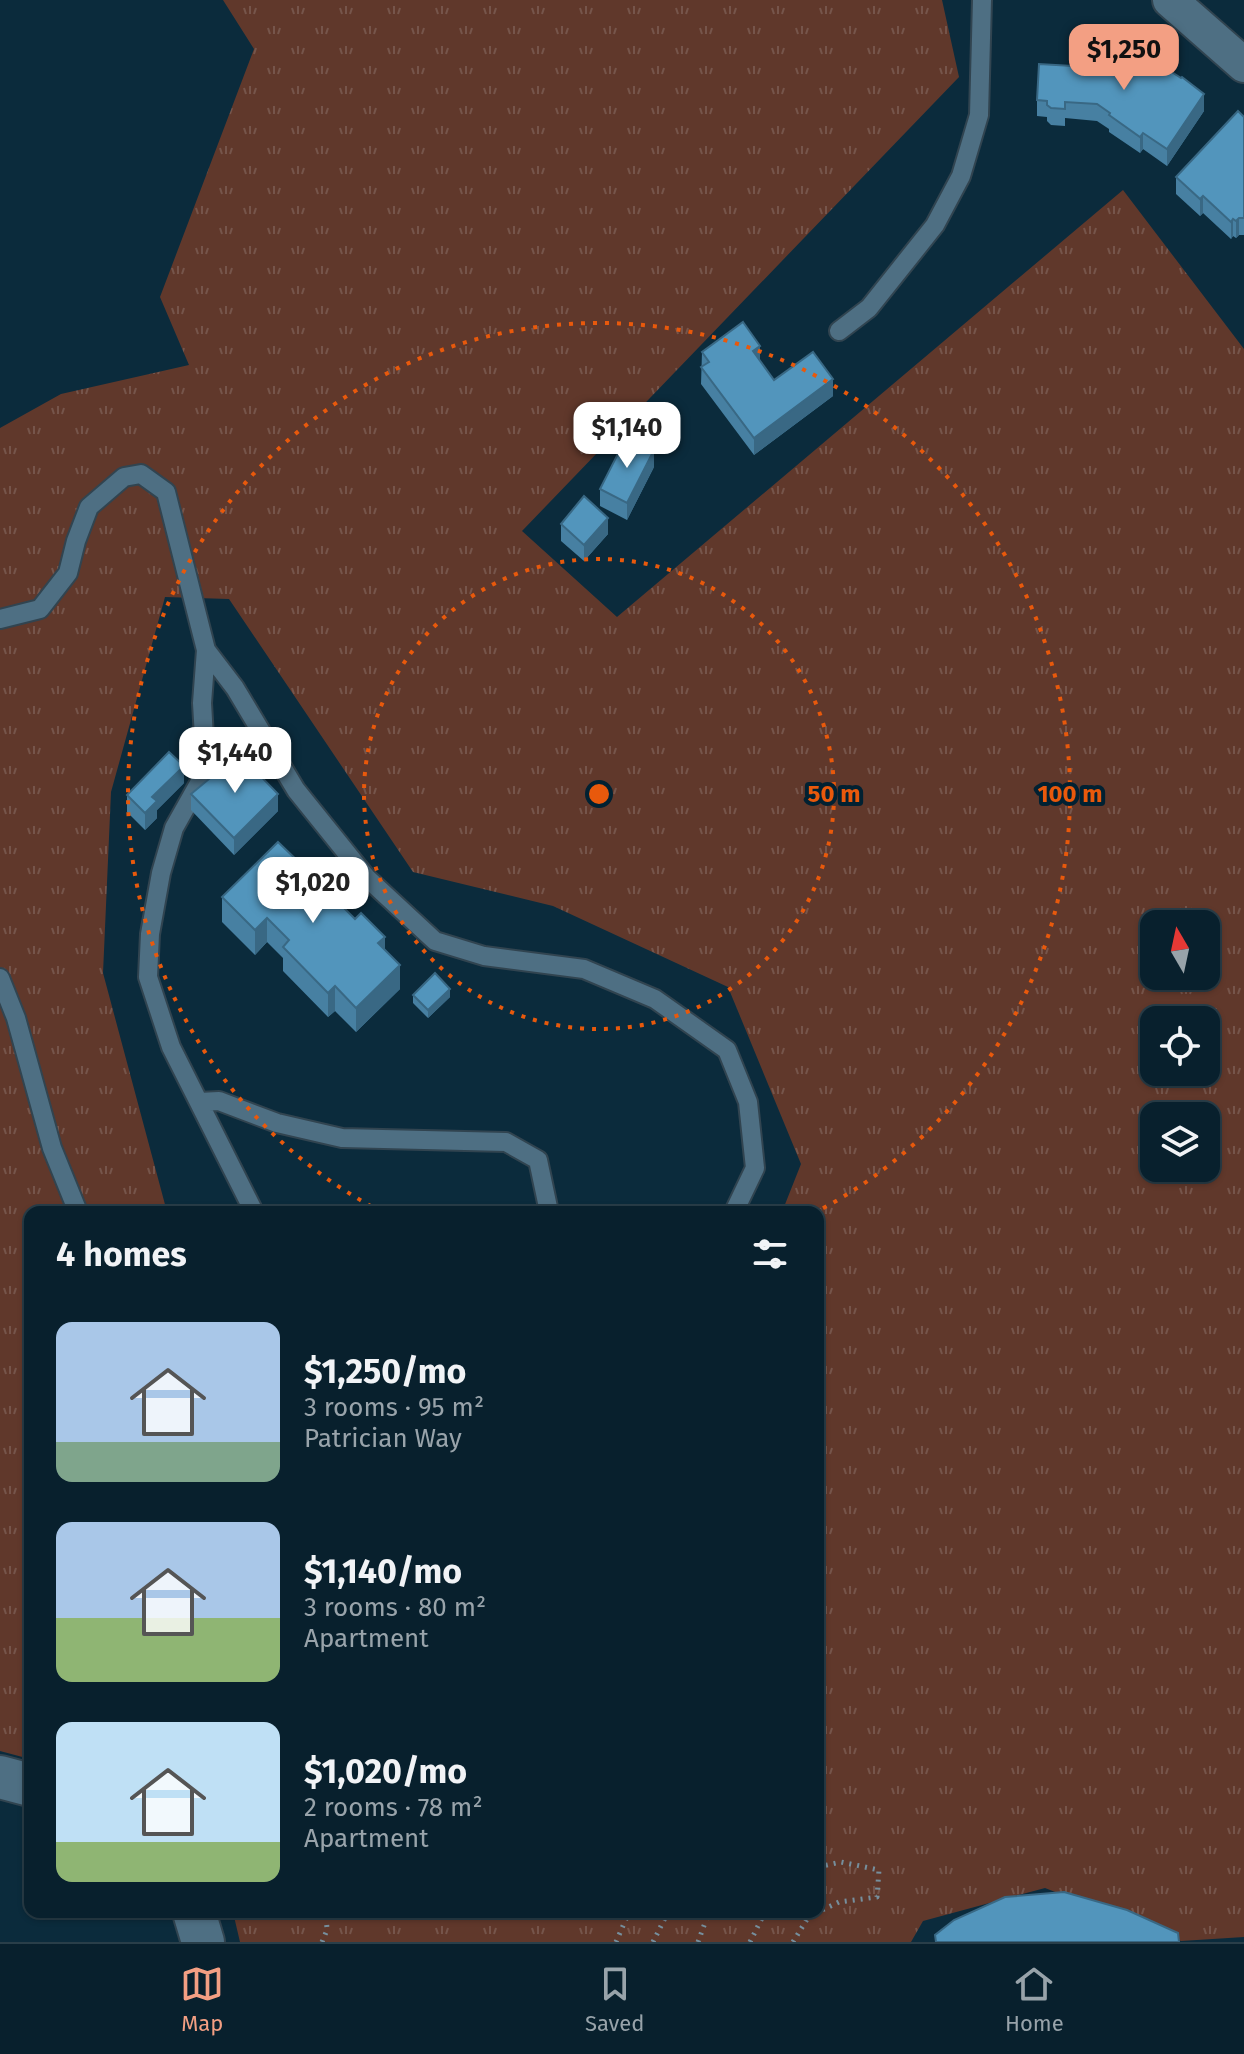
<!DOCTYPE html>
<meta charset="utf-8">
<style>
body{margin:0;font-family:"Fira Sans",sans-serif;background:#162d39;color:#f1f3f6;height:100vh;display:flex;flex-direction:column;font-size:30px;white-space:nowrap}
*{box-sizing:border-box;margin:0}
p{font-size:26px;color:#98a3aa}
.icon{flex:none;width:44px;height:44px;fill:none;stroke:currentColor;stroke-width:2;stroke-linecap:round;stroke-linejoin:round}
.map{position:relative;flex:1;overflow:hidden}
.sheet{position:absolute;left:24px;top:1206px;width:800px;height:712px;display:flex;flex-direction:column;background:#08202d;border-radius:16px;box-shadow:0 2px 6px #0004,0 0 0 2px #293e49}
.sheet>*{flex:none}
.needle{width:52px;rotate:351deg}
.buttons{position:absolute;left:1140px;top:910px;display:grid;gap:16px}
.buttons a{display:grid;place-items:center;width:80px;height:80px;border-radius:16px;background:#08202d;box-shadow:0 2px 6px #0004,0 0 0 2px #293e49;font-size:40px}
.price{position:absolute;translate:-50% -68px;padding:0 18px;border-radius:16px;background:#fff;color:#222;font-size:26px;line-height:52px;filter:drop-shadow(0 2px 4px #0008)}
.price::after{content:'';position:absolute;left:50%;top:48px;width:24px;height:18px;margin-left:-12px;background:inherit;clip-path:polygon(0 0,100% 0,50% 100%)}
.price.selected{background:#f39f83;color:#111}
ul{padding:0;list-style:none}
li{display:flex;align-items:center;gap:24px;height:200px;padding:0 32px}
li span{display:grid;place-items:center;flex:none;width:224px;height:160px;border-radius:16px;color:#555}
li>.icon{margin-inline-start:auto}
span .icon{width:96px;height:96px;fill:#fffc;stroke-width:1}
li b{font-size:34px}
h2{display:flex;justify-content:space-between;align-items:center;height:96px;padding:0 32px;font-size:34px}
.menu{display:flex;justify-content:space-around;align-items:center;height:112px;border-top:2px solid #293e49;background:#08202d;font-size:22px;color:#98a3aa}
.menu a{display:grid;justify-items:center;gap:4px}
.menu .selected{color:#f39f83}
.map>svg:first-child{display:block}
.grass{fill:url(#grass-tufts);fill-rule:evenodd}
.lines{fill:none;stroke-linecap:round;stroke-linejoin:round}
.service-casing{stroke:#314450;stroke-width:22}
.minor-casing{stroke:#314450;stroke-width:38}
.tertiary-casing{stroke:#314450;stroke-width:46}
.path{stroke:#768f9d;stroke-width:5;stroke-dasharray:2 6;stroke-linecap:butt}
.service{stroke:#4e6f83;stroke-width:18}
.minor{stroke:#4e6f83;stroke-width:34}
.tertiary{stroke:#4e6f83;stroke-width:42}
.wall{fill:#4780a2}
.shaded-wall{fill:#396884}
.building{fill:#5295bc;stroke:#396884;stroke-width:2}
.ring{fill:none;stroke:#e8590c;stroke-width:4;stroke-dasharray:4 8}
.centre{fill:#e8590c;stroke:#012132;stroke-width:4}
.ring-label{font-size:24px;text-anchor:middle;font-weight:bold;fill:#e8590c;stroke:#012132;stroke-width:8;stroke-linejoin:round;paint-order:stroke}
</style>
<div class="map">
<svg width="1244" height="1942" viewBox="0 0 1244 1942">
<defs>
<pattern id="grass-tufts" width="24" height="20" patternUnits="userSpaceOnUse" patternTransform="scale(2)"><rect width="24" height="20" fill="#60382b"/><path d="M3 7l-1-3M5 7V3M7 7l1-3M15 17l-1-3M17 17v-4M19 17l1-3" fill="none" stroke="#76554b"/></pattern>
</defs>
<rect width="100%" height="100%" fill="#0b2b3c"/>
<path class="grass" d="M223,0h719l17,77 -437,454 95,86 506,-427 121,159v1588l-63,4 -136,-53 -122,33 -12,21h-671l-7,-30h585v-700h-36l19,-48 -73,-177 -175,-81 -140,-34 -184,-273 -64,-2 -54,195 -8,181 64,239h-137v547l-30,-8v-1323l61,-34 128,-29 -29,-68 94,-248zM1154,924h52v52h-52zM1154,1020h52v52h-52zM1154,1116h52v52h-52z"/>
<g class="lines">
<defs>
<path id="service" d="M839,331l30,-23 66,-83 26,-49 18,-61 3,-115
M0,619l40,-10 28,-36 8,-32 13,-34 35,-30 17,-3 25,18 40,158 29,38 61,102 70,87 69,64 49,15 100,13 71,30 72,51 21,52 7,66 -21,44
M206,650l-4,53 4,68 -32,57 -13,45 -11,61 -2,43 23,70 83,165
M0,978l16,40 36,130 26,64
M199,1102l20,-1 58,22 65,15 164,4 32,18 11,52"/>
<path id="minor" d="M1170,0l74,65"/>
<path id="tertiary" d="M0,1777l30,8
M194,1912l9,30"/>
</defs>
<use href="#service" class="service-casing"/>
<use href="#minor" class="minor-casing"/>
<use href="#tertiary" class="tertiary-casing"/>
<path class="path" d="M818,1867l23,-5 38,8 -2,27 -38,5 -21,10
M322,1942l5,-12 -1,-18
M616,1942l13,-30
M653,1942l15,-30
M698,1942l11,-30
M750,1942l15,-30
M793,1942l16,-26 9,-4"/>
<use href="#service" class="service"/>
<use href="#minor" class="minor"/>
<use href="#tertiary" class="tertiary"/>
</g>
<path class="wall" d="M1092,57l112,54 -37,55 -24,-17 -3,4 -31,-21v-3l-12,-8 -32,-3v8l-14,-1 -4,-4v-4l-10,-1v-16l55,-33z
M1244,117v118h-5l-3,3 -3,-2 -2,3 -28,-26 -3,3 -24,-22v-17z
M702,352l58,9 14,19 59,16 -79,59 -53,-71z
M654,467l-27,53 -27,-14v-17z
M561,524l47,10 -24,27 -23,-20z
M184,783l-27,27v8l-12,12 -18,-18v-17z
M191,794l87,17 -44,44 -43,-45z
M222,897h111l52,52 15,40 -44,43 -21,-21 -7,6 -45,-46v-13l-16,-16 -12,13 -33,-33z
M413,995l37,2 -22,21 -15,-15z"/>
<path class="shaded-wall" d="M1204,94v17l-37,55v-17z
M1143,133v16l-3,4v-16z
M1203,196v17l-3,3v-17z
M1239,218v17l-3,3v-17z
M1233,219v17l-2,3v-17z
M760,346v17l-7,-12z
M833,379v17l-79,59v-17z
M654,450v17l-27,53v-17z
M608,518v16l-24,27v-16z
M184,766v17l-27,27v8l-12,12v-17l7,-16z
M278,794v17l-44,44v-17z
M333,885v25l-6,-19z
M267,918v24l-12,13v-25z
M385,937v25l-7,-19z
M400,965v24l-44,43v-24z
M335,986v25l-7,6v-24z
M450,989v8l-22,21v-8z"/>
<path class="building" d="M1105,37l51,35 5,-7 20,13 1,-1 22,17 -37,55 -24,-16 -3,4 -31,-22 1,-2 -13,-9 -32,-2v7l-14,-1 -4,-3v-4l-10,-1 2,-36 69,4 -16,-11z
M1238,111l6,6v101h-5l-3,3 -3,-2 -2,3 -28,-26 -3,3 -24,-22z
M743,322l17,24 -7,5 21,29 39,-28 20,27 -79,59 -53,-71 8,-5 -7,-10z
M627,436l27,14 -27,53 -27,-14z
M584,496l24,22 -24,27 -23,-21z
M169,752l15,14 -32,31 5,4 -12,12 -18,-18z
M239,754l39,40 -44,44 -43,-44z
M278,842l27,26 5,-6 23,23 -6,6 28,28 6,-6 24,24 -7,6 22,22 -44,43 -21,-22 -7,7 -45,-46 6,-7 -22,-22 -12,12 -33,-33z
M435,973l15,16 -22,21 -15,-15z
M1064,1892l63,18 51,23 1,9h-243l-1,-7 19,-15 51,-23z"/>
<g class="ring">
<circle cx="599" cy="794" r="235"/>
<path d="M382 1212A471 471 0 1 1 816 1212"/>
</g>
<circle cx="599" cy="794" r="12" class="centre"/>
<g class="ring-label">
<text x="834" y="802">50 m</text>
<text x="1070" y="802">100 m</text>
</g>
</svg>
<div class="buttons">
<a><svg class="needle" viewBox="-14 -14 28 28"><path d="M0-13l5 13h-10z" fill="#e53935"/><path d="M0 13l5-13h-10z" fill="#98a3aa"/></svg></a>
<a><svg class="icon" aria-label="locate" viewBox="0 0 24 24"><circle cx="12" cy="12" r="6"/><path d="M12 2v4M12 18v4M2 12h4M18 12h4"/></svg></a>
<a><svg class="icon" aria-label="layers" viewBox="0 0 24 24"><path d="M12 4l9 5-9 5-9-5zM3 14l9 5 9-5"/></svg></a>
</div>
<b class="price selected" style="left:1124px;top:92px">$1,250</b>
<b class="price" style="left:627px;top:470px">$1,140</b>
<b class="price" style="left:235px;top:795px">$1,440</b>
<b class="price" style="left:313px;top:925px">$1,020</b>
<section class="sheet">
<h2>4 homes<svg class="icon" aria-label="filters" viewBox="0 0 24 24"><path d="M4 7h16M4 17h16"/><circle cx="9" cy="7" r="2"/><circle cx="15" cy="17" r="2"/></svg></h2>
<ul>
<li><span style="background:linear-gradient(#a9c7e8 75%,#7fa58c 0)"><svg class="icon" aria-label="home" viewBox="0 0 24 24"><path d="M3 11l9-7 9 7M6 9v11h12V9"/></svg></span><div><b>$1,250/mo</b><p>3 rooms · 95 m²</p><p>Patrician Way</p></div></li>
<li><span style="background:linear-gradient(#a9c7e8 60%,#8fb573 0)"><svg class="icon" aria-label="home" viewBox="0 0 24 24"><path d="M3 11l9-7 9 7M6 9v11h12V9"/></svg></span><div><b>$1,140/mo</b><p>3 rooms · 80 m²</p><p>Apartment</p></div></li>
<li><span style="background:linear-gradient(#bfe0f5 75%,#8fb573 0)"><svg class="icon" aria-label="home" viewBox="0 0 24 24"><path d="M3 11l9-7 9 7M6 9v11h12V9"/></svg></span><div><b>$1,020/mo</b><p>2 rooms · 78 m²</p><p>Apartment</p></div></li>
</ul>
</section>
</div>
<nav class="menu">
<a class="selected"><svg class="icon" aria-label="map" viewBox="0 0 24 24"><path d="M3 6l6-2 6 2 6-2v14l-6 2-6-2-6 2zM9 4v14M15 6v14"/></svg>Map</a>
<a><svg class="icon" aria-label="saved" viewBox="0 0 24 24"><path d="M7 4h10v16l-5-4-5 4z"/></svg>Saved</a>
<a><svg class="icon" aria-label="home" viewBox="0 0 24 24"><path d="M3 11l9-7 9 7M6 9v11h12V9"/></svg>Home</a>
</nav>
